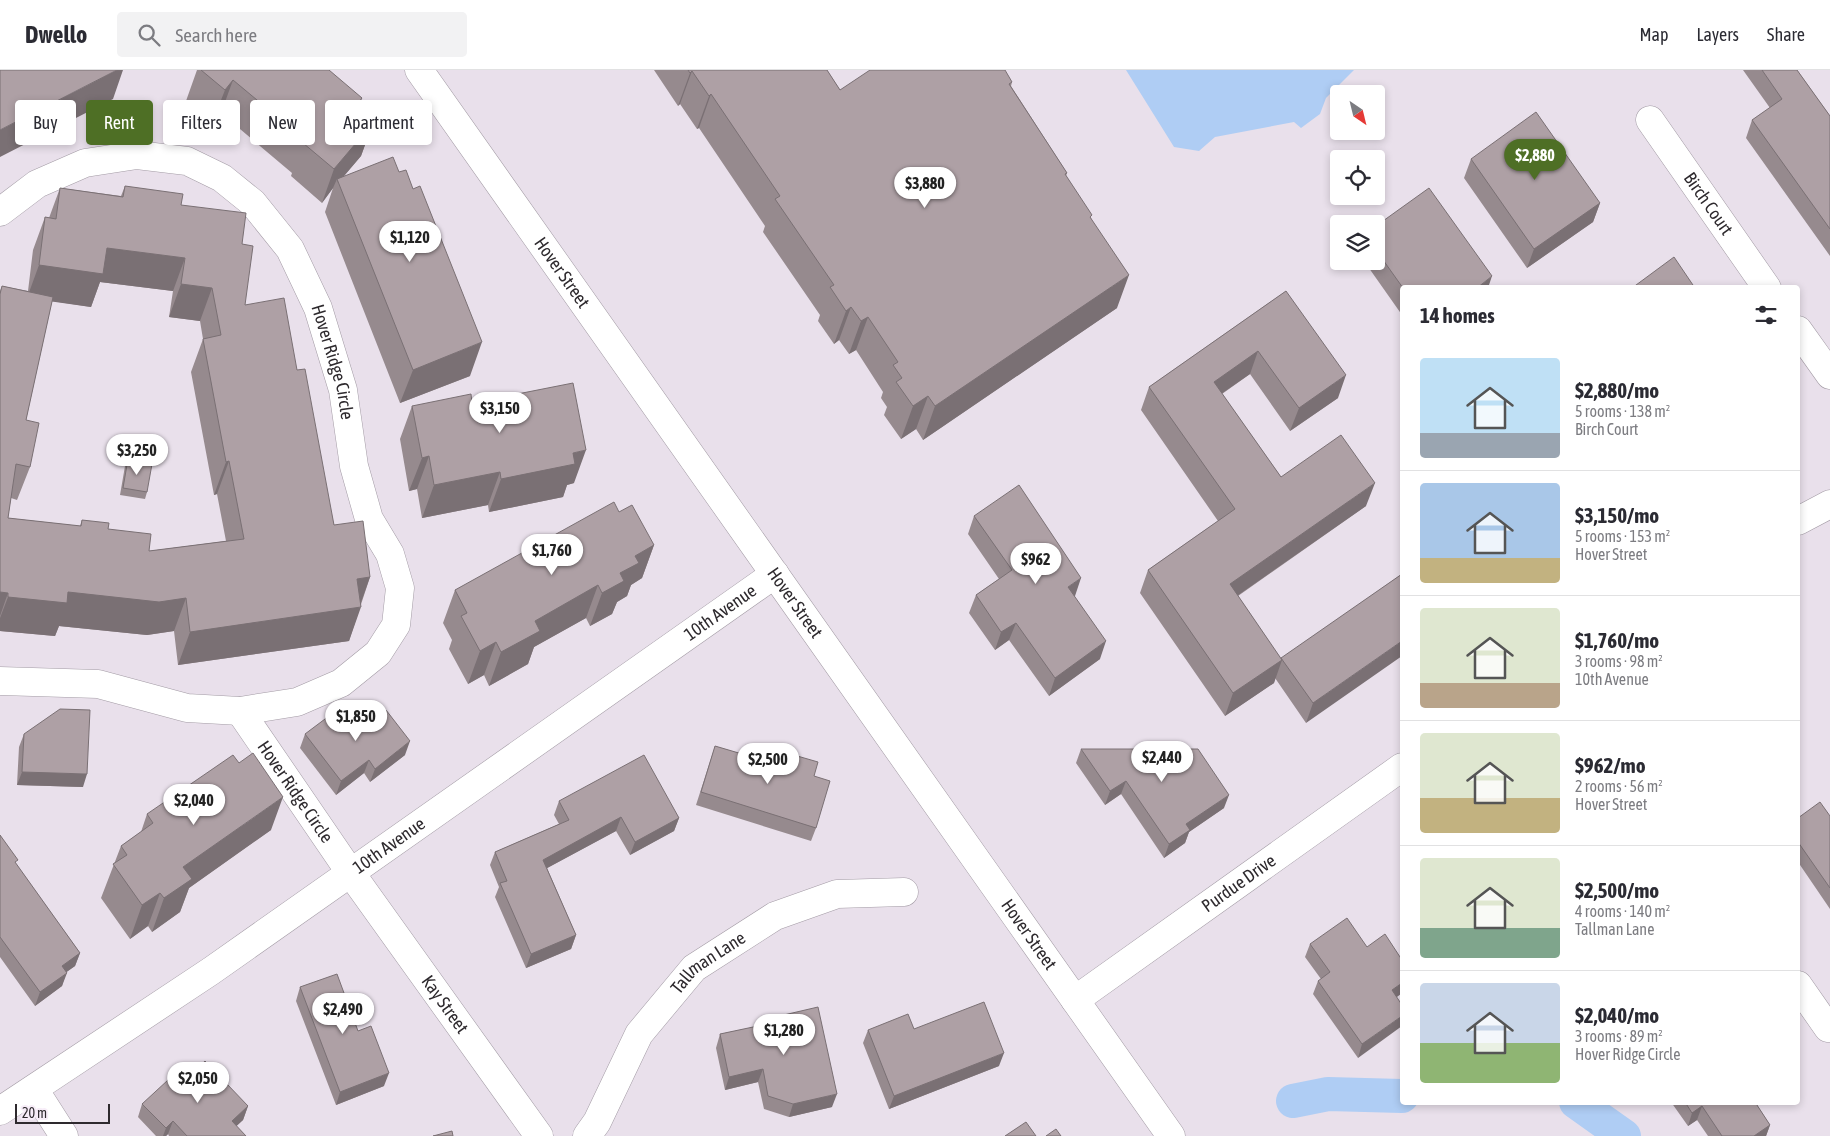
<!DOCTYPE html>
<meta charset="utf-8">
<style>
body{margin:0;font-family:"Asap Condensed",sans-serif;background:#f2f2f3;color:#2b2b33;height:100vh;display:flex;flex-direction:column;font-size:19px;white-space:nowrap}
*{box-sizing:border-box;margin:0}
p{font-size:16px;color:#7c7c81}
.icon{flex:none;width:28px;height:28px;fill:none;stroke:currentColor;stroke-width:2;stroke-linecap:round;stroke-linejoin:round}
.map{position:relative;flex:1;overflow:hidden}
.panel{position:absolute;left:1400px;top:215px;width:400px;height:820px;display:flex;flex-direction:column;background:#fff;border-radius:5px;box-shadow:0 2px 8px #0003}
.panel>*{flex:none}
.banner{position:absolute;left:15px;top:30px;width:475px;height:45px;display:flex;gap:10px}
.needle{width:32px;rotate:145deg}
.fabs{position:absolute;left:1330px;top:15px;display:grid;gap:10px}
.fabs a{display:grid;place-items:center;width:55px;height:55px;border-radius:5px;background:#fff;box-shadow:0 2px 8px #0003;font-size:25px}
.scale{position:absolute;left:15px;bottom:12px;width:95px;box-sizing:border-box;padding-left:5px;border:2px solid #2e2a2e;border-top:0;font-size:14px;line-height:18px;white-space:nowrap;color:#2e2a2e;-webkit-text-stroke:4px #f7edf8;paint-order:stroke}
.price{position:absolute;translate:-50% -42px;padding:0 11px;border-radius:18px;background:#fff;color:#222;font-size:16px;line-height:32px;filter:drop-shadow(0 1px 2px #0008)}
.price::after{content:'';position:absolute;left:50%;top:30px;width:15px;height:11px;margin-left:-8px;background:inherit;clip-path:polygon(0 0,100% 0,50% 100%)}
.price.selected{background:#4e6f25;color:#fff}
ul{padding:0;list-style:none}
li{display:flex;align-items:center;gap:15px;height:125px;padding:0 20px}
li+li{border-top:1px solid #e1e1e2}
li span{display:grid;place-items:center;flex:none;width:140px;height:100px;border-radius:5px;color:#555}
li>.icon{margin-inline-start:auto}
span .icon{width:60px;height:60px;fill:#fffc;stroke-width:1}
li b{font-size:21px}
h2{display:flex;justify-content:space-between;align-items:center;height:60px;padding:0 20px;font-size:21px}
.chip{padding:0 18px;border-radius:5px;background:#fff;box-shadow:0 2px 8px #0003;font-size:18px;line-height:45px}
.chip.selected{background:#4e6f25;color:#fff}
header{display:flex;align-items:center;gap:30px;box-sizing:border-box;height:70px;padding:0 25px;background:#fff;border-bottom:1px solid #e1e1e2}
header strong{font-size:24px}
nav{display:flex;gap:28px;margin-inline-start:auto;font-size:18px}
.search{width:350px;height:45px;background:#f2f2f3;display:flex;align-items:center;gap:12px;box-sizing:border-box;padding:0 18px;border-radius:5px;color:#7c7c81;font-size:19px}
.map>svg:first-child{display:block}
.water{fill:#afcdf4}
.lines{fill:none;stroke-linecap:round;stroke-linejoin:round}
.canal{stroke:#afcdf4;stroke-width:34}
.minor-casing{stroke:#a39ba5;stroke-width:29}
.major-casing{stroke:#a39ba5;stroke-width:29}
.minor{stroke:#fff;stroke-width:28}
.major{stroke:#fff;stroke-width:28}
.wall{fill:#968a8e;fill-rule:evenodd}
.shaded-wall{fill:#7a7074}
.building{fill:#aea0a5;stroke:#7a7074}
.labels{text-anchor:middle;stroke-width:4;stroke-linejoin:round;paint-order:stroke}
.street-label{font-size:18px;fill:#2e2a2e;stroke:#f7edf8}
</style>
<header>
<strong>Dwello</strong>
<div class="search"><svg class="icon" aria-label="search" viewBox="0 0 24 24"><circle cx="10" cy="10" r="6"/><path d="M15 15l6 6"/></svg>Search here</div>
<nav><a>Map</a><a>Layers</a><a>Share</a></nav>
</header>
<div class="map">
<svg width="1830" height="1066" viewBox="0 0 1830 1066">
<rect width="100%" height="100%" fill="#e9e0eb"/>
<path class="water" d="M1126,0h228l-28,28 -6,16 -19,14 -7,-6 -79,15 -16,14 -25,-4z"/>
<g class="lines">
<path class="canal" d="M1293,1031l35,-7 74,2
M1576,1032l48,34"/>
<defs>
<g id="minor">
<path id="s1" d="M1650,50l117,168"/>
<path id="s2" d="M0,142l37,-28 48,-21 52,-8 50,6 35,17 31,25 37,46 28,59 25,82 11,76 15,53 21,35 10,34 -4,37 -18,28 -37,30 -44,19 -57,9 -53,-3 -89,-24 -98,-3"/>
<path d="M1798,260l32,45"/>
<path d="M1798,451l32,-17"/>
<path id="s3" d="M240,641l110,161 189,264"/>
<path d="M1798,915l30,43"/>
<path id="s4" d="M1075,930l327,-233"/>
<path d="M34,1019l30,47"/>
<path id="s5" d="M0,1041l211,-140 564,-397"/>
<path id="s6" d="M587,1066l10,-14 42,-88 55,-66 81,-52 62,-22 67,-2"/>
</g>
<g id="major">
<path id="s7" d="M419,0l752,1066"/>
</g>
</defs>
<use href="#minor" class="minor-casing"/>
<use href="#major" class="major-casing"/>
<use href="#minor" class="minor"/>
<use href="#major" class="major"/>
</g>
<path class="wall" d="M197,0h132l29,40 15,13 -12,33 -17,20 126,200 -70,27 -75,-191 8,-24 -11,15 -31,-27 1,-3 -71,-60 -9,10 -26,-22z
M654,0h173l13,20 172,-8 -1,4 56,87 -1,3 25,42 26,90 -194,132 -7,-11 -15,10 -17,-24 3,-8 -6,-9 2,-6 -27,-42 -7,4 -10,-14 -5,4 -16,-23 2,-6 -57,-83 2,-6 -66,-98 -2,1 -17,-25 -2,2z
M1743,0h54l33,46v140l-84,-118 6,-18 18,-12z
M1471,89l129,44 -7,19 -66,46 -63,-90z
M125,116l56,19 61,39 3,61 52,65 37,155 36,52 -21,64 -171,24 -4,-34 -27,4 -88,-9 -4,10 -55,-5v-340l2,-5 26,5 5,-41 12,-33 4,1 11,-30 61,8zM100,212l73,9 -4,26 31,4 3,18 -12,33 23,123 3,-1 9,47 -77,10 -41,-22 -26,-9 -2,6 -72,-8 3,-20 6,2 13,-33 -4,-47 26,-119 39,6z
M1376,156l112,62h-86v27l-38,-54h12z
M1286,221l52,107 -48,33 -40,-57 -28,20 59,83 85,29 -128,90 43,63 121,-85 -96,149 -31,-45 -1,5 -49,33 -85,-123 8,-23 70,-49 -77,-111 8,-23z
M472,333l102,80 -7,2 -4,12 -74,15 -1,-7 -66,13 -5,-29 -8,2 -9,-52 12,-33z
M128,389l19,33 -2,7 -25,-4 5,-29z
M619,442l35,33 -12,33 -11,7 -4,11 -10,6 -5,12 -22,12 -4,-8 -52,29 -6,17 -39,22 -5,-11 -16,9 -19,-35 3,-9 -9,-17 12,-33z
M974,446l101,80h-1l26,63 -51,37 -40,-56 -14,10 -26,-37 7,-18 23,-16 -31,-45z
M359,660l46,25 -35,27 -6,-9 -28,22 -36,-47 5,-14z
M24,664l59,53 -66,-2 2,-38z
M715,676l60,18 5,-13 34,25 2,52 -5,13 -115,-36z
M1081,679l143,59 -35,24 -4,11 -21,15 -43,-64 -16,11 -29,-42z
M559,731l120,17 -5,13 -44,24 -14,-24 -69,37 29,67 -5,14 -45,19 -31,-71 4,-10 -9,-22 5,-13 64,-28 -5,-9z
M147,744l124,16 -82,58 -9,24 -28,20 -4,-6 -18,13 -29,-41 20,-52 20,-14z
M1830,746v93l-32,-47v-44z
M0,765l16,29 64,89 -5,13 -9,6 -4,14 -27,20 -35,-49z
M1310,874l57,3 35,46 -5,4 -39,61 -45,-64 5,-13 3,-2 -16,-22z
M300,917l58,44 26,55 -48,19 -40,-104z
M771,948l61,89 -43,10 -25,-8 -6,-27 -33,8 -9,-42 4,-14 49,-10z
M914,959l85,37 -110,43 -26,-66 5,-13z
M189,1006l59,30 -5,14 -7,6 10,10h-77l-1,-2 -2,2h-10l-18,-19 4,-13z
M1671,1032h84l15,23 -4,11h-58l-11,-16 -9,6z"/>
<path class="shaded-wall" d="M117,0h6l-10,29 -113,58v-27z
M692,1l-12,33 -2,2 12,-33z
M233,10l-12,33 -9,10 13,-33z
M711,24l-12,34 -2,1 12,-33z
M362,28l-12,33 4,-23z
M373,53l-12,33 -23,27 -1,-4 -4,9 -11,15 12,-34z
M1600,133l-7,19 -66,46 7,-19z
M107,178l78,10 -12,33 -73,-9 -9,25 -64,-9 12,-33z
M1129,205l-12,33 -194,132 12,-34z
M1492,206l-4,12h-11z
M181,214l31,4 -12,33 -31,-4z
M851,237l-12,33 -5,4 12,-33z
M868,247l-12,33 -7,4 12,-33z
M482,272l-12,34 -70,27 13,-33z
M1258,281l-8,23 -45,31 9,-23z
M1346,305l-8,23 -48,33 9,-23z
M928,326l-12,33 -15,10 12,-33z
M586,380l-12,33 -7,2 -4,12 -74,15 12,-33 72,-26z
M429,386l-12,33 -8,2 13,-33z
M229,391l-12,33 -3,1 12,-33z
M500,402l-12,33 -66,13 12,-33z
M1375,413l-9,23 -145,101 9,-23z
M654,475l-12,33 -11,7 -4,11 -10,6 -5,12 -22,12 12,-33 33,-37z
M370,507l-11,31 2,-1 -12,34 -171,24 12,-33 167,-53z
M1081,508l-6,18 -14,9 7,-18z
M598,515l-12,33 -52,29 -6,17 -39,22 12,-34 34,-31z
M0,522l8,1 -8,23z
M68,522l118,6 -12,33 -27,4 -88,-9 -4,10 -55,-5v-13l8,-21z
M1016,553l-7,17 -14,10 6,-18z
M1106,571l-6,18 -51,37 6,-18z
M1402,571v15l-96,67 7,-20z
M496,572l-12,33 -16,9 12,-33z
M1282,590l-8,23 -49,33 8,-23z
M410,671l-5,14 -35,27 5,-13z
M369,690l-5,13 -28,22 5,-14z
M22,702l65,2 -4,13 -66,-2z
M1126,711l-5,13 -16,11 5,-14z
M1229,725l-5,13 -35,24 -4,11 -21,15 5,-14 17,-20z
M283,727l-12,33 -82,58 -9,24 -28,20 12,-34 19,-31z
M621,747l-5,14 -78,42 5,-13z
M679,748l-5,13 -44,24 5,-13z
M160,823l-12,33 -18,13 12,-34z
M576,865l-5,14 -45,19 5,-14z
M80,883l-5,13 -18,13 5,-13z
M67,903l-5,13 -27,20 5,-14z
M1402,913v10l-14,10 4,-13z
M1402,946v10l-44,32 4,-14z
M1004,983l-5,13 -110,43 5,-13z
M763,999l-5,13 -33,8 4,-13z
M389,1003l-5,13 -48,19 4,-13z
M837,1024l-5,13 -43,10 4,-13z
M248,1036l-5,14 -16,15 5,-14z
M1702,1036l-5,14 -9,6 4,-13z
M173,1051l-5,13 -2,2h-3l3,-8z
M1770,1055l-4,11h-12z"/>
<path class="building" d="M0,0h117l-117,60z
M201,0h128l33,28 -8,10 19,15 -39,46 -31,-26 2,-3 -72,-60 -8,10z
M688,0h139l13,20 30,-20h135l7,12 -3,2 58,89 -2,1 27,41 -2,2 39,58 -194,131 -7,-10 -15,10 -17,-24 6,-4 -9,-13 5,-3 -30,-45 -7,4 -10,-14 -5,4 -16,-24 4,-2 -59,-86 5,-3 -69,-102 -2,2 -17,-25 -2,2z
M1762,0h35l33,46v113l-78,-109 30,-21z
M1536,42l64,91 -66,46 -63,-90z
M393,87l6,15 7,-2 7,19 7,-3 62,156 -69,28 -76,-191z
M125,116l58,8 -2,11 65,8 -4,31 11,2 -8,59 39,-7 13,72 8,-1 29,156 29,-4 7,56 -13,2 4,28 -171,25 -4,-34 -27,4 -91,-10 -1,11 -59,-6v-4l-8,-1v-298l2,-8 51,11 -27,123 13,3 -9,44 -14,-3 -8,54 73,8 1,-6 27,3 -1,6 43,5 -2,17 95,-12 -15,-78 -3,1 -23,-123 18,-4 -9,-47 -31,-4 4,-26 -78,-10 -4,26 -64,-9 6,-48 11,2 4,-31 63,9z
M1429,118l63,88 -15,12h-74l-27,-38v-24z
M1674,187l21,31h-63z
M1286,221l60,84 -47,33 -41,-57 -44,31 67,95 60,-42 34,48 -145,101 52,76 -49,33 -85,-123 87,-61 -86,-122z
M573,313l13,67 -13,3 2,11 -74,15 -1,-7 -66,13 -5,-29 -7,2 -10,-52 59,-12 1,9z
M128,389l24,5 -5,28 -24,-4z
M1019,415l62,93 -13,9 38,54 -51,37 -39,-55 -15,9 -25,-37 36,-25 -38,-54z
M614,432l5,10 13,-7 22,40 -19,11 4,7 -19,10 4,8 -22,12 -4,-8 -63,36 5,10 -39,21 -5,-10 -16,9 -19,-35 6,-3 -12,-23z
M1402,504v67l-89,62 -32,-45z
M341,637l18,23 27,-20 24,31 -35,28 -6,-9 -28,21 -36,-47z
M60,639l30,1 -3,64 -65,-2 2,-38z
M715,676l61,18 4,-13 38,11 -4,14 16,5 -14,47 -115,-36z
M1081,679h117l31,46 -43,29 4,6 -21,14 -43,-63 -16,10z
M253,683l30,44 -100,70 9,12 -28,19 -4,-5 -18,12 -29,-41 14,-9 -6,-9 32,-23 -6,-9 86,-59 6,8z
M644,685l35,63 -44,24 -14,-25 -78,43 33,75 -45,19 -31,-71 7,-2 -12,-29 74,-32 -10,-19z
M1820,732l10,14v72l-32,-46v-24z
M0,765l18,25 -3,2 65,91 -18,13 5,7 -27,19 -40,-55z
M1347,848l20,29 18,-13 17,26v23l-10,7 10,15v11l-40,28 -44,-63 12,-9 -20,-28z
M337,904l21,57 13,-5 18,47 -49,19 -40,-105z
M984,932l20,51 -110,43 -26,-66 40,-16 6,15z
M818,937l19,87 -44,10 -25,-8 -5,-27 -34,8 -9,-43 52,-11 -1,-5z
M205,991l43,45 -16,15 14,15h-59l-14,-15 -7,7 -24,-24 39,-36 8,8z
M1685,1032h70l15,23 -16,11h-32l-20,-30 -10,7z
M1026,1052l10,14h-31z
M1056,1059l5,7h-15z
M452,1061l1,5h-20z"/>
<g class="labels">
<g class="street-label">
<text dy="6" stroke="none"><textPath href="#s1" startOffset="102">Birch Court</textPath></text>
<text dy="6" stroke="none"><textPath href="#s7" startOffset="248">Hover Street</textPath></text>
<text dy="6" stroke="none"><textPath href="#s2" startOffset="461">Hover Ridge Circle</textPath></text>
<text dy="6" stroke="none"><textPath href="#s7" startOffset="652">Hover Street</textPath></text>
<text dy="6" stroke="none"><textPath href="#s5" startOffset="876">10th Avenue</textPath></text>
<text dy="6" stroke="none"><textPath href="#s3" startOffset="98">Hover Ridge Circle</textPath></text>
<text dy="6" stroke="none"><textPath href="#s5" startOffset="471">10th Avenue</textPath></text>
<text dy="6" stroke="none"><textPath href="#s4" startOffset="201">Purdue Drive</textPath></text>
<text dy="6" stroke="none"><textPath href="#s7" startOffset="1058">Hover Street</textPath></text>
<text dy="6" stroke="none"><textPath href="#s6" startOffset="215">Tallman Lane</textPath></text>
<text dy="6" stroke="none"><textPath href="#s3" startOffset="358">Kay Street</textPath></text>
</g>
</g>
</svg>
<div class="fabs">
<a><svg class="needle" viewBox="-14 -14 28 28"><path d="M0-13l5 13h-10z" fill="#e53935"/><path d="M0 13l5-13h-10z" fill="#7c7c81"/></svg></a>
<a><svg class="icon" aria-label="locate" viewBox="0 0 24 24"><circle cx="12" cy="12" r="6"/><path d="M12 2v4M12 18v4M2 12h4M18 12h4"/></svg></a>
<a><svg class="icon" aria-label="layers" viewBox="0 0 24 24"><path d="M12 4l9 5-9 5-9-5zM3 14l9 5 9-5"/></svg></a>
</div>
<div class="scale">20 m</div>
<b class="price selected" style="left:1535px;top:111px">$2,880</b>
<b class="price" style="left:925px;top:139px">$3,880</b>
<b class="price" style="left:410px;top:193px">$1,120</b>
<b class="price" style="left:500px;top:364px">$3,150</b>
<b class="price" style="left:137px;top:406px">$3,250</b>
<b class="price" style="left:552px;top:506px">$1,760</b>
<b class="price" style="left:1036px;top:515px">$962</b>
<b class="price" style="left:356px;top:672px">$1,850</b>
<b class="price" style="left:1162px;top:713px">$2,440</b>
<b class="price" style="left:768px;top:715px">$2,500</b>
<b class="price" style="left:194px;top:756px">$2,040</b>
<b class="price" style="left:343px;top:965px">$2,490</b>
<b class="price" style="left:784px;top:986px">$1,280</b>
<b class="price" style="left:198px;top:1034px">$2,050</b>
<div class="banner">
<a class="chip">Buy</a>
<a class="chip selected">Rent</a>
<a class="chip">Filters</a>
<a class="chip">New</a>
<a class="chip">Apartment</a>
</div>
<section class="panel">
<h2>14 homes<svg class="icon" aria-label="filters" viewBox="0 0 24 24"><path d="M4 7h16M4 17h16"/><circle cx="9" cy="7" r="2"/><circle cx="15" cy="17" r="2"/></svg></h2>
<ul>
<li><span style="background:linear-gradient(#bfe0f5 75%,#9aa5b1 0)"><svg class="icon" aria-label="home" viewBox="0 0 24 24"><path d="M3 11l9-7 9 7M6 9v11h12V9"/></svg></span><div><b>$2,880/mo</b><p>5 rooms · 138 m²</p><p>Birch Court</p></div></li>
<li><span style="background:linear-gradient(#a9c7e8 75%,#c2b280 0)"><svg class="icon" aria-label="home" viewBox="0 0 24 24"><path d="M3 11l9-7 9 7M6 9v11h12V9"/></svg></span><div><b>$3,150/mo</b><p>5 rooms · 153 m²</p><p>Hover Street</p></div></li>
<li><span style="background:linear-gradient(#dfe7d0 75%,#b9a48a 0)"><svg class="icon" aria-label="home" viewBox="0 0 24 24"><path d="M3 11l9-7 9 7M6 9v11h12V9"/></svg></span><div><b>$1,760/mo</b><p>3 rooms · 98 m²</p><p>10th Avenue</p></div></li>
<li><span style="background:linear-gradient(#dfe7d0 65%,#c2b280 0)"><svg class="icon" aria-label="home" viewBox="0 0 24 24"><path d="M3 11l9-7 9 7M6 9v11h12V9"/></svg></span><div><b>$962/mo</b><p>2 rooms · 56 m²</p><p>Hover Street</p></div></li>
<li><span style="background:linear-gradient(#dfe7d0 70%,#7fa58c 0)"><svg class="icon" aria-label="home" viewBox="0 0 24 24"><path d="M3 11l9-7 9 7M6 9v11h12V9"/></svg></span><div><b>$2,500/mo</b><p>4 rooms · 140 m²</p><p>Tallman Lane</p></div></li>
<li><span style="background:linear-gradient(#c9d6e8 60%,#8fb573 0)"><svg class="icon" aria-label="home" viewBox="0 0 24 24"><path d="M3 11l9-7 9 7M6 9v11h12V9"/></svg></span><div><b>$2,040/mo</b><p>3 rooms · 89 m²</p><p>Hover Ridge Circle</p></div></li>
</ul>
</section>
</div>
